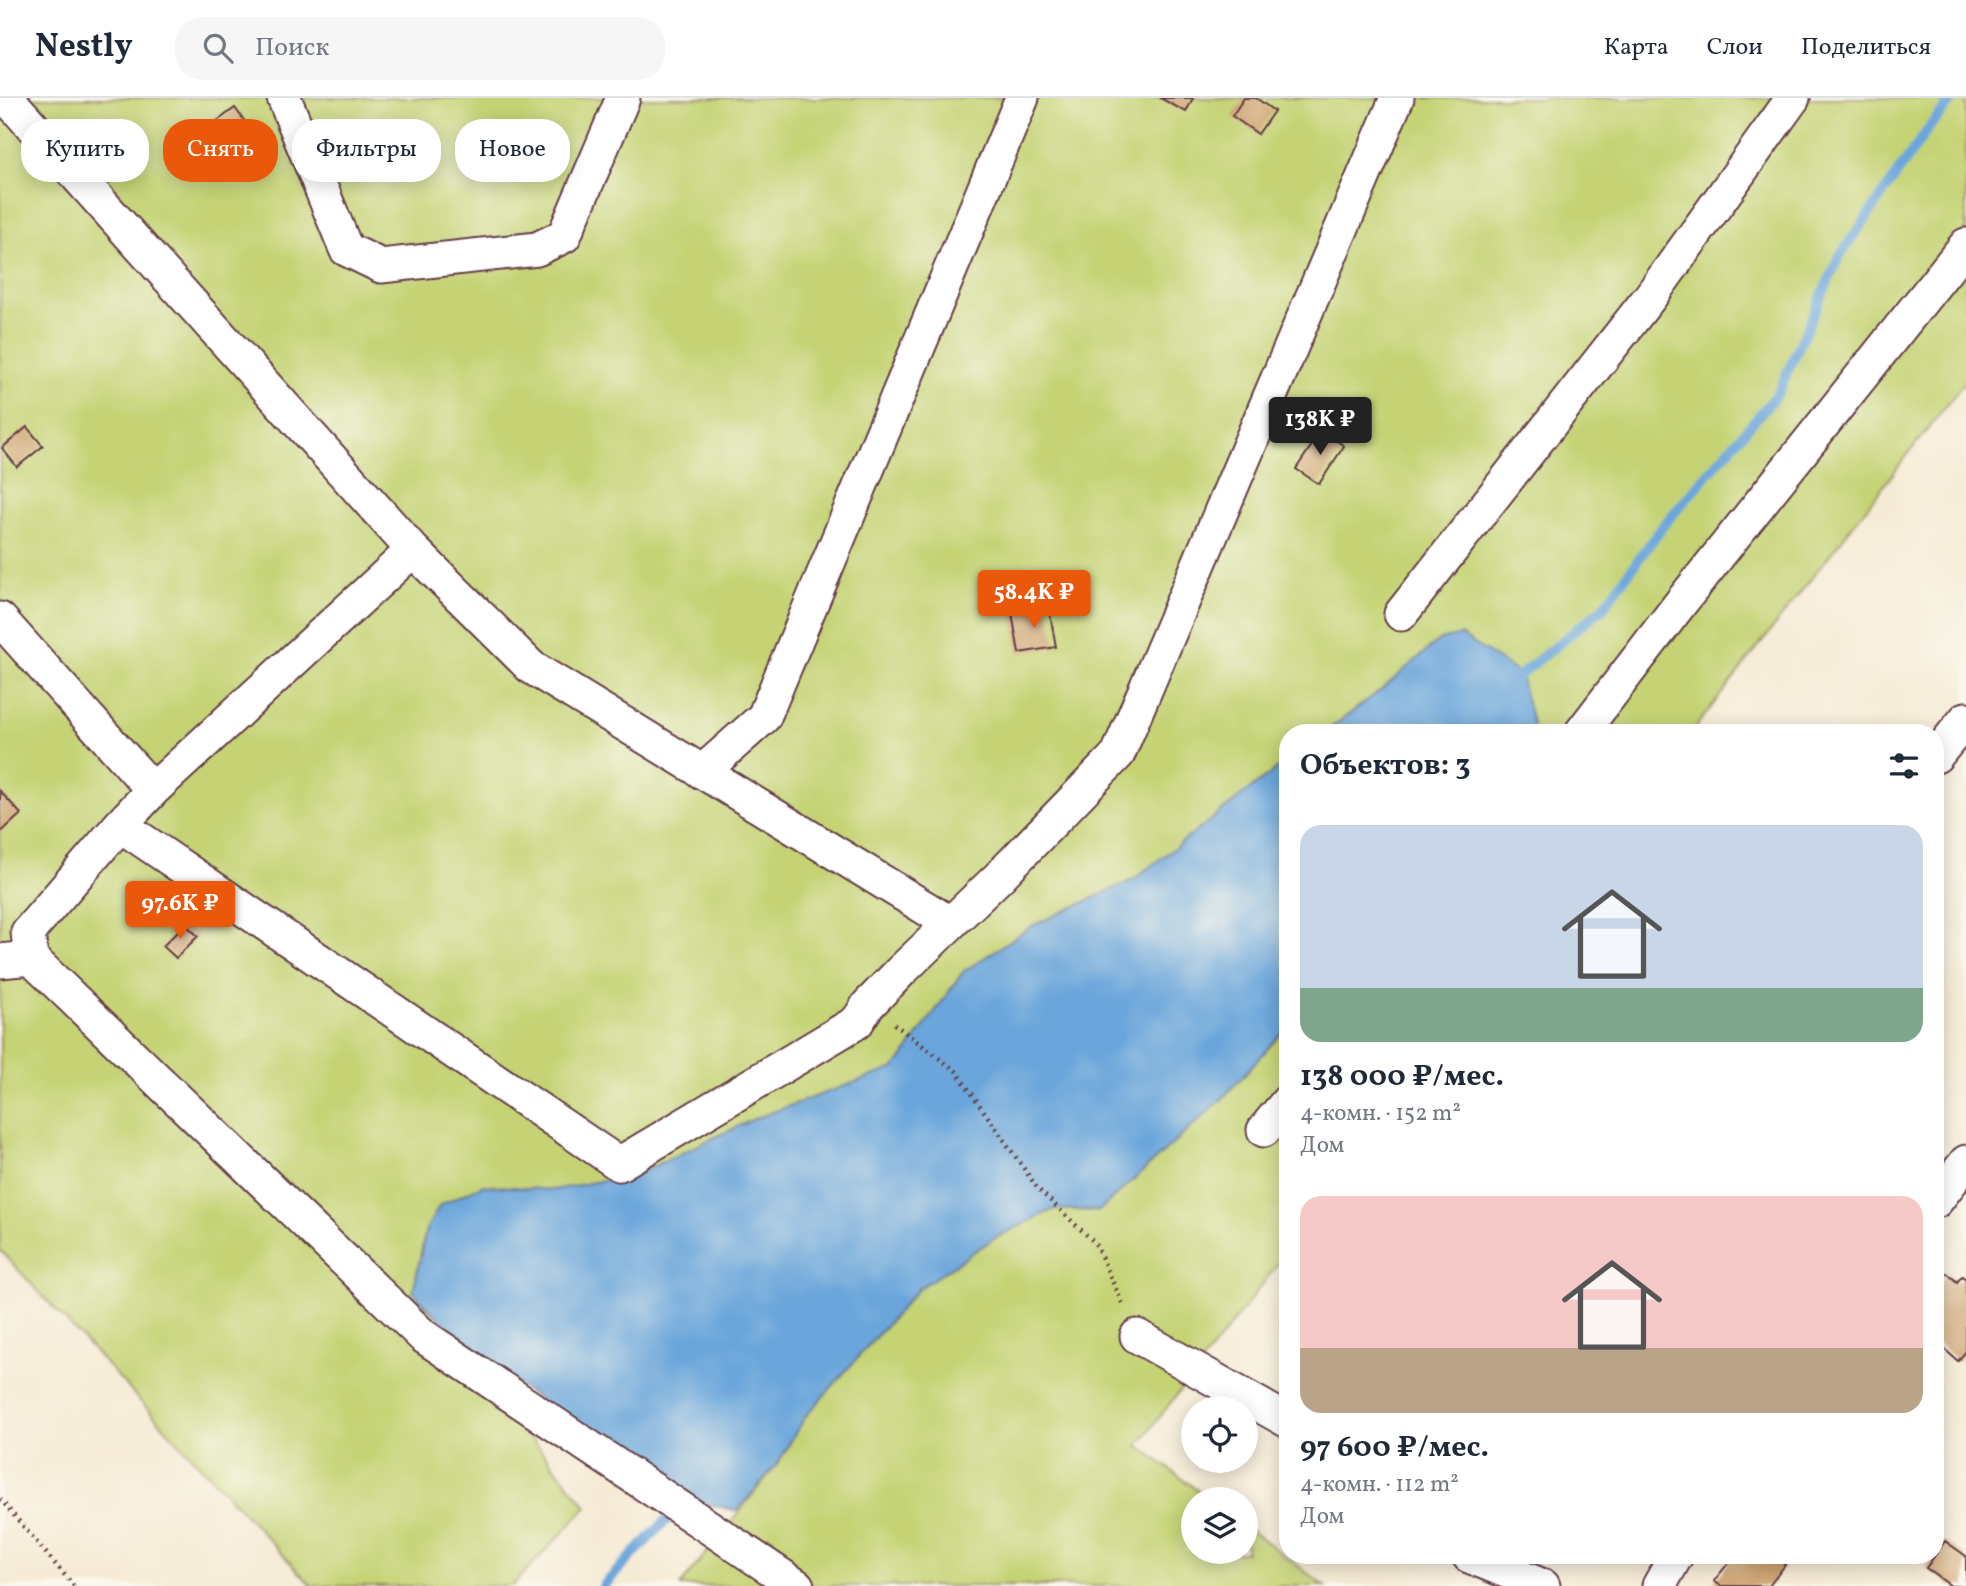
<!DOCTYPE html>
<html lang="ru">
<meta charset="utf-8">
<style>
body{margin:0;font-family:Vollkorn,serif;background:#f6f6f7;color:#1f2937;height:100vh;display:flex;flex-direction:column;font-size:26px;white-space:nowrap}
*{box-sizing:border-box;margin:0}
p{font-size:23px;color:#747a83}
.icon{flex:none;width:38px;height:38px;fill:none;stroke:currentColor;stroke-width:2;stroke-linecap:round;stroke-linejoin:round}
.map{position:relative;flex:1;overflow:hidden}
.drawer{position:absolute;left:1279px;top:626px;width:665px;height:840px;display:flex;flex-direction:column;background:#fff;border-radius:28px;box-shadow:0 4px 18px #0003}
.drawer>*{flex:none}
.guide{position:absolute;left:21px;top:21px;width:665px;height:63px;display:flex;gap:14px}
.controls{position:absolute;left:1181px;top:1298px;display:grid;gap:14px}
.controls a{display:grid;place-items:center;width:77px;height:77px;border-radius:50%;background:#fff;box-shadow:0 4px 18px #0003;font-size:35px}
.price{position:absolute;translate:-50% -60px;padding:0 16px;border-radius:7px;background:#ea580c;color:#fff;font-size:23px;line-height:46px;filter:drop-shadow(0 2px 4px #0008)}
.price::after{content:'';position:absolute;left:50%;top:42px;width:21px;height:16px;margin-left:-10px;background:inherit;clip-path:polygon(0 0,100% 0,50% 100%)}
.price.selected{background:#222;color:#fff}
ul{padding:0;list-style:none}
li{display:grid;align-content:center;gap:14px;height:371px;padding:0 21px}
li span{display:grid;place-items:center;height:217px;border-radius:21px;color:#555}
li>.icon{margin-inline-start:auto}
span .icon{width:126px;height:126px;fill:#fffc;stroke-width:1}
li b{font-size:30px}
h2{display:flex;justify-content:space-between;align-items:center;height:84px;padding:0 21px;font-size:30px}
.chip{padding:0 24px;border-radius:28px;background:#fff;box-shadow:0 4px 18px #0003;font-size:24px;line-height:63px}
.chip.selected{background:#ea580c;color:#fff}
header{display:flex;align-items:center;gap:42px;box-sizing:border-box;height:98px;padding:0 35px;background:#fff;border-bottom:2px solid #e0e1e3}
header strong{font-size:33px}
nav{display:flex;gap:38px;margin-inline-start:auto;font-size:24px}
.search{width:490px;height:63px;background:#f6f6f7;display:flex;align-items:center;gap:18px;box-sizing:border-box;padding:0 24px;border-radius:28px;color:#747a83;font-size:26px}
.map>svg:first-child{display:block}
.green{fill:#c5d375;stroke:#887950;stroke-width:2}
.water{fill:#6aa6db;stroke:#5a6283;stroke-width:2}
.lines{fill:none;stroke-linecap:round;stroke-linejoin:round}
.stream{stroke:#6aa6db;stroke-width:10}
.building{fill:#cea26e}
.minor-casing{stroke:#643d44;stroke-width:37}
.path{stroke:#643d44;stroke-width:4.5;stroke-dasharray:2 5;stroke-linecap:butt}
.minor{stroke:#fff;stroke-width:33}
</style>
<header>
<strong>Nestly</strong>
<div class="search"><svg class="icon" aria-label="search" viewBox="0 0 24 24"><circle cx="10" cy="10" r="6"/><path d="M15 15l6 6"/></svg>Поиск</div>
<nav><a>Карта</a><a>Слои</a><a>Поделиться</a></nav>
</header>
<div class="map">
<svg width="1966" height="1488" viewBox="0 0 1966 1488">
<rect width="100%" height="100%" fill="#fbf7ec"/>
<filter id="ink" filterUnits="userSpaceOnUse"><feTurbulence type="fractalNoise" baseFrequency=".0143" numOctaves="2"/><feDisplacementMap in="SourceGraphic" scale="14" xChannelSelector="R" yChannelSelector="G"/><feConvolveMatrix kernelMatrix="1 2 1 2 8 2 1 2 1" color-interpolation-filters="sRGB"/></filter>
<filter id="wash" filterUnits="userSpaceOnUse"><feTurbulence type="fractalNoise" baseFrequency=".00686" numOctaves="4" result="noise"/><feDisplacementMap in="SourceGraphic" scale="28" xChannelSelector="R" yChannelSelector="G"/><feGaussianBlur stdDeviation="1.57" result="paint"/><feColorMatrix in="noise" values="0 0 0 0 0 0 0 0 0 0 0 0 0 0 0 0 0 1.4 0 .05"/><feComposite in="paint" operator="in"/></filter>
<g filter="url(#wash)">
<rect width="100%" height="100%" fill="#f5ead4"/>
<path class="green" d="M0,0h1966v282l-275,353h-161l3,-6 -152,-37 -57,43h-36v27l-155,120 -101,46 -69,46 -68,96 -139,50 -119,56 -84,16 -70,-5 -57,44 -13,63 174,215 -75,79h-200l-312,-336z
M1288,928v225l-150,194 72,55h-16v52h52v-25l79,59h-645l98,-123 27,-46 113,-128 75,-50 61,-30 45,2 122,-111z"/>
<path class="water" d="M1461,537l59,39 13,53 -3,6h-206l57,-43 58,-50z
M1288,662v266l-67,74 -122,111 -45,-2 -61,30 -75,50 -113,128 -27,46 -41,48 -50,-12 -209,-141 -65,-66 13,-63 14,-24 43,-20 70,5 84,-16 119,-56 139,-50 68,-96 69,-46 101,-46z"/>
<g class="lines">
<path class="stream" d="M1510,585l93,-75 59,-81 116,-134 61,-136 92,-132 23,-27
M603,1488l74,-77"/>
</g>
<g id="blocks">
<path class="building" d="M1160,0h33l-7,14z
M1244,0h12l18,13 -16,23 -26,-18z
M235,10l30,41 -34,24 -30,-40z
M27,329l16,19 -26,21 -15,-19z
M1322,332l22,16 -25,38 -23,-15z
M1049,510l7,39 -37,6 -7,-40z
M0,693l21,23 -21,19z
M185,826l13,12 -22,22 -13,-12z
M1947,1175l10,9 5,-6 4,3v72l-8,10 -22,-19v-54z
M1945,1443l21,15v30h-15l-25,-18z
M1734,1458h40l11,9 -16,21h-48l-7,-5z"/>
</g>
</g>
<g filter="url(#ink)">
<use href="#blocks" fill-opacity="0" stroke="#643d44" stroke-width="2"/>
<g class="lines">
<defs>
<path id="minor" d="M7,0l406,452 118,117 419,256
M284,0l62,151 35,17 156,-17 27,-13 59,-138
M1401,516l249,-317 143,-199
M0,521l153,171
M1581,635l102,-133 283,-355
M1936,658l30,-37
M702,674l62,-55 258,-619
M120,727l499,339 238,-142 11,-17 34,-35 97,-93 119,-123 279,-656
M31,860l-3,-26 92,-107 33,-35 260,-240
M0,863l31,-3 392,378 374,250
M1264,1032l24,-29
M1936,1103l30,-39
M1137,1238l151,85
M1469,1458l74,30
M1659,1488l17,-30"/>
</defs>
<use href="#minor" class="minor-casing"/>
<path class="path" d="M894,926l62,47 82,118 57,54 29,64
M0,1401l74,87"/>
<use href="#minor" class="minor"/>
</g>
</g>
</svg>
<div class="controls">
<a><svg class="icon" aria-label="locate" viewBox="0 0 24 24"><circle cx="12" cy="12" r="6"/><path d="M12 2v4M12 18v4M2 12h4M18 12h4"/></svg></a>
<a><svg class="icon" aria-label="layers" viewBox="0 0 24 24"><path d="M12 4l9 5-9 5-9-5zM3 14l9 5 9-5"/></svg></a>
</div>
<b class="price selected" style="left:1320px;top:359px">138K ₽</b>
<b class="price" style="left:1034px;top:532px">58.4K ₽</b>
<b class="price" style="left:180px;top:843px">97.6K ₽</b>
<div class="guide">
<a class="chip">Купить</a>
<a class="chip selected">Снять</a>
<a class="chip">Фильтры</a>
<a class="chip">Новое</a>
</div>
<section class="drawer">
<h2>Объектов: 3<svg class="icon" aria-label="filters" viewBox="0 0 24 24"><path d="M4 7h16M4 17h16"/><circle cx="9" cy="7" r="2"/><circle cx="15" cy="17" r="2"/></svg></h2>
<ul>
<li><span style="background:linear-gradient(#c9d6e8 75%,#7fa58c 0)"><svg class="icon" aria-label="home" viewBox="0 0 24 24"><path d="M3 11l9-7 9 7M6 9v11h12V9"/></svg></span><div><b>138 000 ₽/мес.</b><p>4-комн. · 152 m²</p><p>Дом</p></div></li>
<li><span style="background:linear-gradient(#f6c9c9 70%,#b9a48a 0)"><svg class="icon" aria-label="home" viewBox="0 0 24 24"><path d="M3 11l9-7 9 7M6 9v11h12V9"/></svg></span><div><b>97 600 ₽/мес.</b><p>4-комн. · 112 m²</p><p>Дом</p></div></li>
</ul>
</section>
</div>
